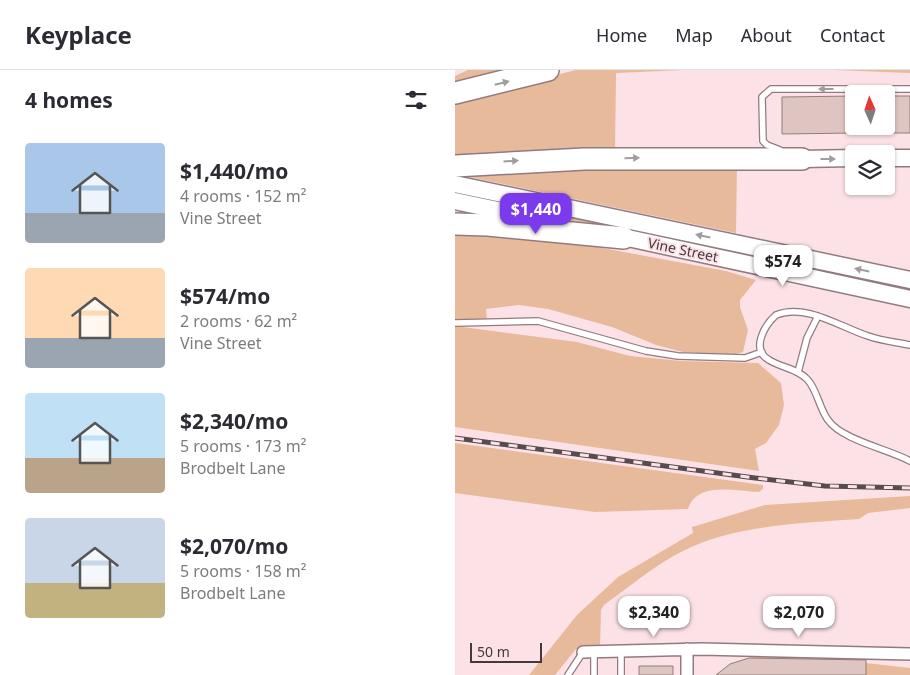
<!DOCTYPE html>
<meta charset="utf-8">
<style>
body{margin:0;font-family:"Noto Sans",sans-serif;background:#f2f2f3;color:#2b2b33;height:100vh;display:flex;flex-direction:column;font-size:19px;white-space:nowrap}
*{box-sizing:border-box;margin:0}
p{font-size:16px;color:#7c7c81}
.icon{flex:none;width:28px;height:28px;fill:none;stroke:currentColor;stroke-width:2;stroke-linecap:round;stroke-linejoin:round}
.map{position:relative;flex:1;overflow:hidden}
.panel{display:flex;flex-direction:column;background:#fff;width:455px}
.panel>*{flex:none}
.needle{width:32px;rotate:357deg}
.fabs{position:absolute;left:390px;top:15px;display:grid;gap:10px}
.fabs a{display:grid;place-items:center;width:50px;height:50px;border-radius:5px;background:#fff;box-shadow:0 1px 4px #0004;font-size:25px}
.scale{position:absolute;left:15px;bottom:12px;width:72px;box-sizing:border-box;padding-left:5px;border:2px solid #43393b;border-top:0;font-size:14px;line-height:18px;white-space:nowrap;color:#43393b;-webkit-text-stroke:4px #fce2e7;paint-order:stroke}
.price{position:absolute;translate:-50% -42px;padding:0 11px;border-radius:10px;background:#fff;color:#222;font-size:16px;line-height:32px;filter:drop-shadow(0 1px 2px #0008)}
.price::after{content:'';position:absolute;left:50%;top:30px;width:15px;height:11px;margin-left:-8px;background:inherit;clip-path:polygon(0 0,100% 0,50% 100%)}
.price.current{background:#7c3aed;color:#fff}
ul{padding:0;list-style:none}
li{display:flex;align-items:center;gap:15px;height:125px;padding:0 25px}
li span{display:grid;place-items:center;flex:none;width:140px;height:100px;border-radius:5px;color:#555}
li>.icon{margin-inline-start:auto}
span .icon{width:60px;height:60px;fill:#fffc;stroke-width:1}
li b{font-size:21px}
h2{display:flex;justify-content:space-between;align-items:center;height:60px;padding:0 25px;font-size:21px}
header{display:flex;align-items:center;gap:30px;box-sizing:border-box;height:70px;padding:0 25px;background:#fff;border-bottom:1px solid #e1e1e2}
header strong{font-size:24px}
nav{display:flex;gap:28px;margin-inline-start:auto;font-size:18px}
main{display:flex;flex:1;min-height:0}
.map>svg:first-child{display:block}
.green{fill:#e7ba9b}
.building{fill:#dec5c1;stroke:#947d79}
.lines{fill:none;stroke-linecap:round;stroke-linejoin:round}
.lane-casing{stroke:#917b7f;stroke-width:8}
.street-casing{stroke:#917b7f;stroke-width:14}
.secondary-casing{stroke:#917b7f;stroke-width:19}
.highway-casing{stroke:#917b7f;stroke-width:24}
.lane{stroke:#fff;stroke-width:5.5}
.street{stroke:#fff;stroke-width:11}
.secondary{stroke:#fff;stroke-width:16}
.highway{stroke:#fff;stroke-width:21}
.rail-casing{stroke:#564b4d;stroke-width:5}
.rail{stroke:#fce2e7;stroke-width:3;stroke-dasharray:9;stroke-linecap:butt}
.oneway{fill:#a19c9d}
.labels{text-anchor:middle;stroke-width:4;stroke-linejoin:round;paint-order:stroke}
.street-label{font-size:14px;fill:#43393b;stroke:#fce2e7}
</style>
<header>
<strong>Keyplace</strong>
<nav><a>Home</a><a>Map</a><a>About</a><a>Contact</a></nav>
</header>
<main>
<section class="panel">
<h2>4 homes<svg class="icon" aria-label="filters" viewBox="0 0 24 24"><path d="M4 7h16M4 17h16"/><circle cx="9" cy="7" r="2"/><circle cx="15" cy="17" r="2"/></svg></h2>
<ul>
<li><span style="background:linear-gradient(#a9c7e8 70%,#9aa5b1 0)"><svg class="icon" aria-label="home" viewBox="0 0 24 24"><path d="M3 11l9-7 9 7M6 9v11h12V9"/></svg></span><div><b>$1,440/mo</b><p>4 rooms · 152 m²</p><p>Vine Street</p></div></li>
<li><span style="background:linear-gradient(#ffd9b3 70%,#9aa5b1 0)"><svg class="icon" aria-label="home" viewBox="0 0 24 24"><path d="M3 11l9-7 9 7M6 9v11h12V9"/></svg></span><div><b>$574/mo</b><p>2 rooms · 62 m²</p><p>Vine Street</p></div></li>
<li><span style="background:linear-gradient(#bfe0f5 65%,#b9a48a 0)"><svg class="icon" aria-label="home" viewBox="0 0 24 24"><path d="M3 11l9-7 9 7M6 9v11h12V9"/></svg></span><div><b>$2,340/mo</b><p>5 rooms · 173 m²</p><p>Brodbelt Lane</p></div></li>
<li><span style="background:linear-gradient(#c9d6e8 65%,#c2b280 0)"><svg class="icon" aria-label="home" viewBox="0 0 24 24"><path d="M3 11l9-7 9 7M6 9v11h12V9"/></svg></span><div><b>$2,070/mo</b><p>5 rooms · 158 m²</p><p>Brodbelt Lane</p></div></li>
</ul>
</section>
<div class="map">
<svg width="455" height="605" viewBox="0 0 455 605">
<rect width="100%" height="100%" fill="#fce2e7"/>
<path class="green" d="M13,0h60l-73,18v-12z
M121,0h108l-68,3 -1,80 -160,7v-60z
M379,0h76v3z
M282,92l-1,71 -280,-59z
M0,120l267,56 -1,6 -266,-56z
M0,160l83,6 188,35 30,9 -16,20v7l8,23 -5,22 -10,3 -50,-3 -27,-7 -44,-18 -64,-18 -29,-4 -33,4 1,11 -32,1z
M0,256l122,16 53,14 52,5 76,2 23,20 3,22 -5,20 -13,18 -11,6 4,22 -304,-44z
M0,373l308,42v4l-4,3c-24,-1 -62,-11 -71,17l-93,3 -140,-19z
M455,426v12l-42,5 -9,6c-56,4 -126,6 -176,32 -28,14 -54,36 -79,54l-3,5 -1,38 -24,1 -21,26h-26l48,-60 41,-38 75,-44 -1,-6 73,-22z
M299,587l112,2v4l44,5v7h-193l18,-13z"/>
<path class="building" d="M399,26v37l-72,1v-37z
M431,26h24v37h-24z
M294,588l117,2v15h-150l14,-11z
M184,596h34v9h-34z"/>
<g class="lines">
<defs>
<path id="lane" d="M325,80l-13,-5 -4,-4 -1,-44 9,-8h139
M0,253l83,-2 108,30 32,5 67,2 17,-6
M455,275c-14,-3 -28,-4 -42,-9 -28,-9 -62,-33 -92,-21 -11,10 -26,34 -7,45 13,8 27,8 38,19 10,10 12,29 21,41 14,20 60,29 82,41
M343,302l9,-34 11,-22
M113,605l15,-23
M139,605v-23
M166,605v-23"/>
<path id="street" d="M232,579v26
M128,582l119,-3 208,5"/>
<path id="secondary" d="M431,88h24
M347,89l52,-1
M0,114l455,96
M0,131l103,22
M159,165l296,64"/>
<path id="highway" d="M0,23l93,-23
M0,96l129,-7h218
M0,154l33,1 136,13"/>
</defs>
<use href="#lane" class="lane-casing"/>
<use href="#street" class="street-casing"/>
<use href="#secondary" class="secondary-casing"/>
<use href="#highway" class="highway-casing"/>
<use href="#lane" class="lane"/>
<use href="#street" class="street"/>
<use href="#secondary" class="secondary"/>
<use href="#highway" class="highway"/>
<defs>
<path id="rail" d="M0,368l300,40 70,8 85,2"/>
</defs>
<use href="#rail" class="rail-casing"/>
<use href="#rail" class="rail"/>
</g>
<defs><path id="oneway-solid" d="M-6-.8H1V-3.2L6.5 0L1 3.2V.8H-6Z" transform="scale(1.25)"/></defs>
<g class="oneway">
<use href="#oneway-solid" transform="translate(47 13) rotate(-14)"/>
<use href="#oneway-solid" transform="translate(371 19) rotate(-180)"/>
<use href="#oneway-solid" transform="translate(177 88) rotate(-1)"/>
<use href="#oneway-solid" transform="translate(373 89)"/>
<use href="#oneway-solid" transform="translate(56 91) rotate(-3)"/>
<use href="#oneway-solid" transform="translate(248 166) rotate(-168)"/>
<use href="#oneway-solid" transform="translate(407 200) rotate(-168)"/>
</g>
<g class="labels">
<g class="street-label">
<text transform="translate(228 180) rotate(12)" y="5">Vine Street</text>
</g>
</g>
</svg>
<div class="fabs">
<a><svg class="needle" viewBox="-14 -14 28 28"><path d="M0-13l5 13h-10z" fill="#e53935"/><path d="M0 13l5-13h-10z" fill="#7c7c81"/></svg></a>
<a><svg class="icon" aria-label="layers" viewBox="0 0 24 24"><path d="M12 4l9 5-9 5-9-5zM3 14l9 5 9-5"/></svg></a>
</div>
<div class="scale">50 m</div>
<b class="price current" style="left:81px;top:165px">$1,440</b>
<b class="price" style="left:328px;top:217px">$574</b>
<b class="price" style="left:199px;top:568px">$2,340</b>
<b class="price" style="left:344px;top:568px">$2,070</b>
</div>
</main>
